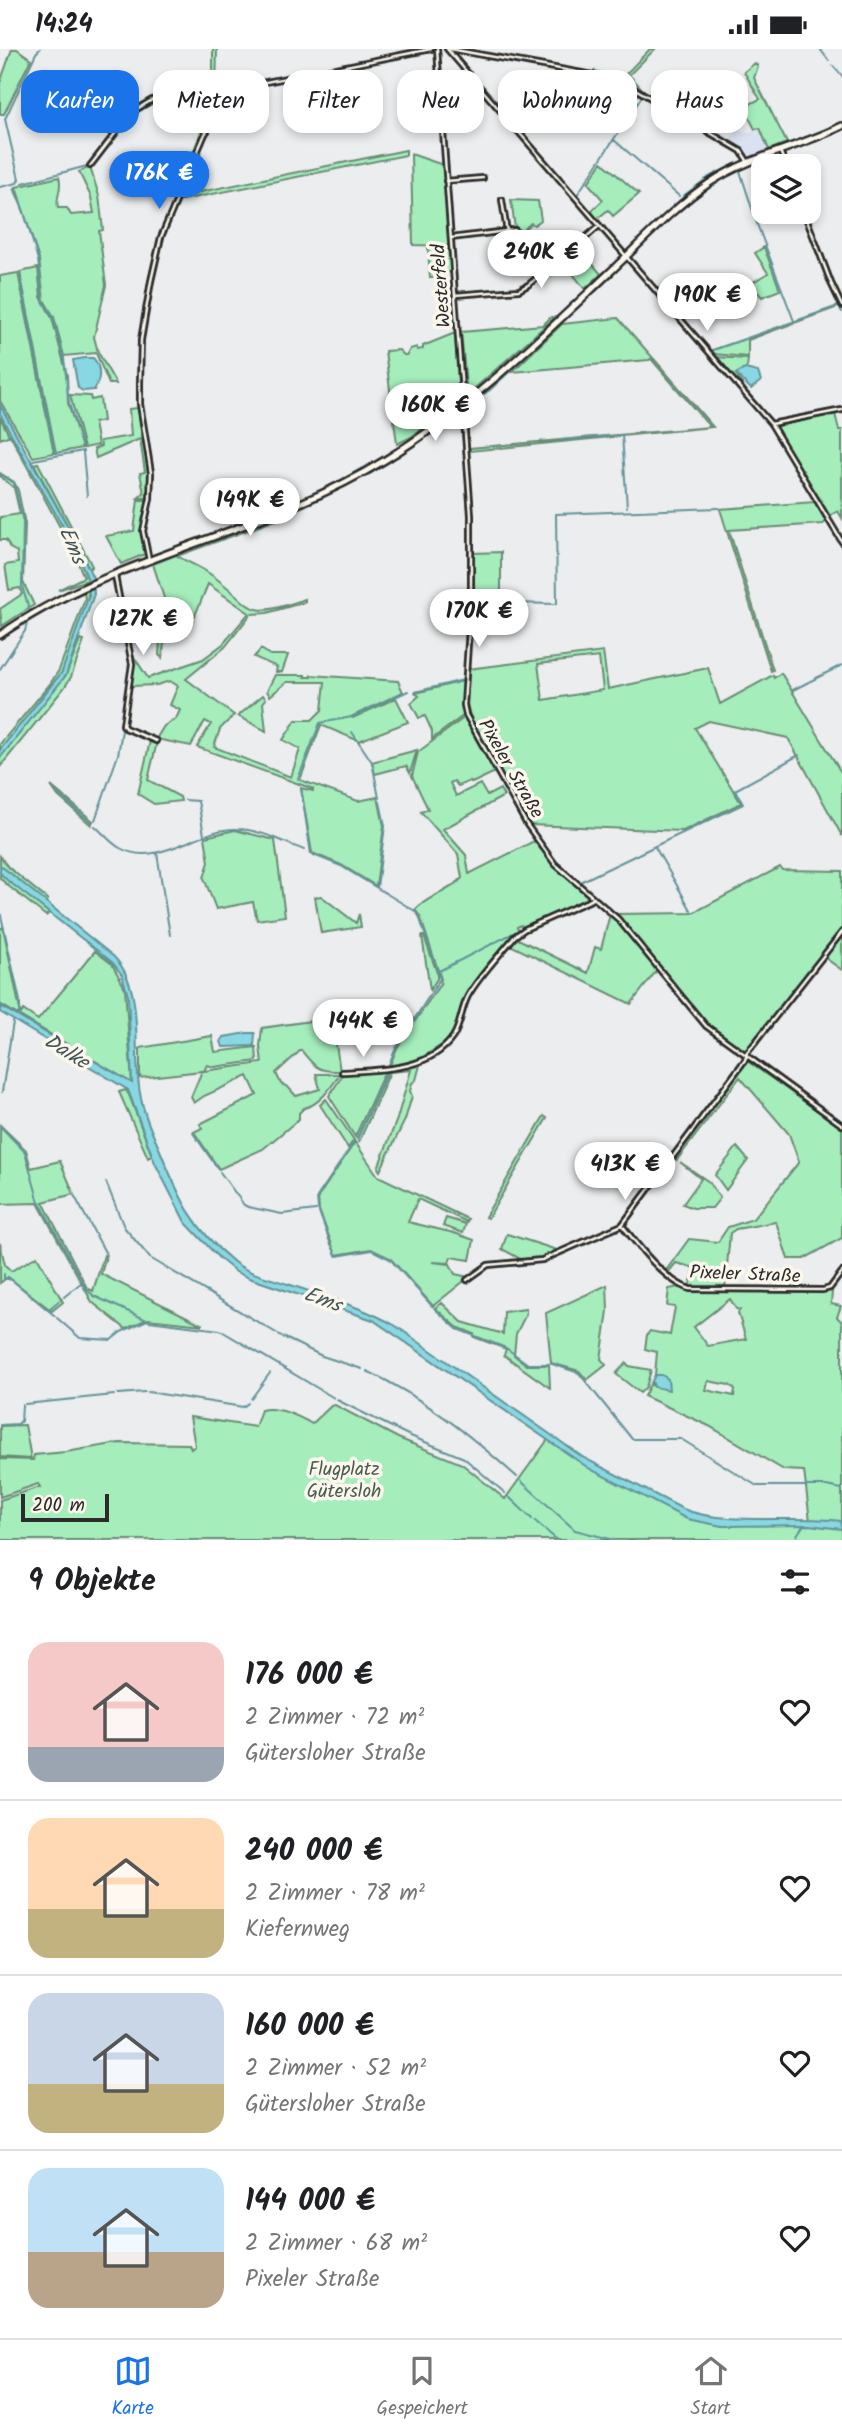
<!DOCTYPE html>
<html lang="de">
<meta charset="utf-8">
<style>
body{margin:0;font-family:Kalam,sans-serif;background:#f2f2f2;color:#202124;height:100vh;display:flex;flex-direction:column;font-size:26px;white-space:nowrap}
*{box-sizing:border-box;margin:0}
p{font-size:23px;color:#757577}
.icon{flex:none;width:38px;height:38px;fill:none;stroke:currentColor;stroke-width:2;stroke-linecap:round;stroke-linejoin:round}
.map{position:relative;height:1491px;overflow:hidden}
.panel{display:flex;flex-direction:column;background:#fff;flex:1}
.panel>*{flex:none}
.banner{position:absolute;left:21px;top:21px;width:802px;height:63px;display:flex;gap:14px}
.buttons{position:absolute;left:751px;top:105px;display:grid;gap:14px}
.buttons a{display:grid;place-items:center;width:70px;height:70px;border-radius:14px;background:#fff;box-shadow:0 4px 10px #0003;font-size:35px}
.scale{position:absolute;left:21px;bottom:18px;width:88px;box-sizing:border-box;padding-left:7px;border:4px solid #2b2b2b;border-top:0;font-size:19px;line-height:24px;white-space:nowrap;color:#2b2b2b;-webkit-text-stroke:5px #fbf7ec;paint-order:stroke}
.price{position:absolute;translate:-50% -60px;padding:0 16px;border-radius:24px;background:#fff;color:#222;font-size:23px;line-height:46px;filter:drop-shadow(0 2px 4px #0008)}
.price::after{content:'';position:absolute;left:50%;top:42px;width:21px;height:16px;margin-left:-10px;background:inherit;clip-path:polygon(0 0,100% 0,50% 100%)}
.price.selected{background:#1a73e8;color:#fff}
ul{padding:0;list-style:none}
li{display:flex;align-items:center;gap:21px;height:175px;padding:0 28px}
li+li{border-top:2px solid #e0e0e0}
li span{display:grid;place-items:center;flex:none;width:196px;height:140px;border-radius:21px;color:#555}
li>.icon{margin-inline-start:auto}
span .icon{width:84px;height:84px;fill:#fffc;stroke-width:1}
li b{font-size:30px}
h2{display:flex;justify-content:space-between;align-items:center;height:84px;padding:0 28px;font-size:30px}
.tag{padding:0 24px;border-radius:21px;background:#fff;box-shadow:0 4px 10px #0003;font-size:24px;line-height:63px}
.tag.selected{background:#1a73e8;color:#fff}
.status{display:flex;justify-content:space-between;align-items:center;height:49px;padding:0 35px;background:#fff;direction:ltr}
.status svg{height:19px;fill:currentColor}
.tab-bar{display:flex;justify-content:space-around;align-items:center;height:98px;border-top:2px solid #e0e0e0;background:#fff;font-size:19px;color:#757577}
.tab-bar a{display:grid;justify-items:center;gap:4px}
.tab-bar .selected{color:#1a73e8}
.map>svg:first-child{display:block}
.built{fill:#dae1f0}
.green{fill:#a5eebc;stroke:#688c74;stroke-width:2;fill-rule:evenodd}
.water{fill:#88d8e3;stroke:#639399;stroke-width:2}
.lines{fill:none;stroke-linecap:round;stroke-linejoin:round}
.stream{stroke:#639399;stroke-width:2}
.minor-casing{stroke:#2b2b2b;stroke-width:8}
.secondary-casing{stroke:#2b2b2b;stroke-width:10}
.minor{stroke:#fbf7ec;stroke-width:2.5}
.secondary{stroke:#fbf7ec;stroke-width:5}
.labels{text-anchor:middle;stroke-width:7;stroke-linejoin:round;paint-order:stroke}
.street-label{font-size:19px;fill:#2b2b2b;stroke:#fbf7ec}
.park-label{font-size:19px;fill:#4a5c4f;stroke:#fbf7ec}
.water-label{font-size:21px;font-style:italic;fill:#425659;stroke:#fbf7ec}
</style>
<div class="status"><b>14:24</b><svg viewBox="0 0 49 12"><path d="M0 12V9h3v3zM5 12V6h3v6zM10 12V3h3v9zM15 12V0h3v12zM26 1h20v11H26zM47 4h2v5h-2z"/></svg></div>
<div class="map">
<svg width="842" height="1491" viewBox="0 0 842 1491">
<rect width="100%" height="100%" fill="#ecedee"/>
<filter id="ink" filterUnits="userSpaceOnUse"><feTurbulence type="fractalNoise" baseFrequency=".0143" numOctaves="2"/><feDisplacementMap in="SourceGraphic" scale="14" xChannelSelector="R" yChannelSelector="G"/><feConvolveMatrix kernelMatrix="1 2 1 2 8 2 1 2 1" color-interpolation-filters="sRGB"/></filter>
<g filter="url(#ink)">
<path class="built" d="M738,79l7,5 15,-5 9,22 -20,8 -9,-10 -11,-7z"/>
<path class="green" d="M12,0h5l14,10 -27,55h-4v-31z
M213,0h4l-1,40 -57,7 -22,10 22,-11 48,-7v-11l6,-1z
M650,0h5l-26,26 18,19 -22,-12 -32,-8 1,-3 28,7z
M755,14l3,3 -4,12 33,65 -18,7 -9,-22 -5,1 -10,-19 -12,5 -1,-2 28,-14 -16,-27z
M579,26l25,6 -8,19 -13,-5 1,-11z
M231,41l1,2 -22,30 -18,39 -2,-1 11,-28 25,-38 -70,8 -14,5 10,-6z
M406,101v5l-228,46 2,-5z
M411,105l32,11 6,81 -36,-1z
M602,113l37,32 -26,22 -5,-6 -11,9 -7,-7 13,-12 -15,-17z
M90,118l9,29 4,34 -4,1 7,54 -12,52 4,15 18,32h-7l-13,-31 -32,3 -10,-39 -10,-17 -5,-40 -23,-73 43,-10c4,13 -4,19 -1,31h9l4,7 23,-2 -3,-16 -12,-25z
M511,151l27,1 3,19 -7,5 -3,-2 -11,10 -5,-5z
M428,198l22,2 2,23 -10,1v5h-12z
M764,198l16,43 -18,7 -12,-13 18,-11 -13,-20z
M589,211l12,14 -16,15 -12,-15z
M38,219l3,29 11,21 15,57 1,28 14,45 -26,5 -36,-181z
M18,224l36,180 -21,4 -33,-56v-125z
M838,258l-90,33v17l-35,-3 -3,-3z
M551,268h4l-88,78 -6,-63 82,-7z
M618,269l35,40 -4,2 -137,12 50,-48z
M455,284l4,66 -2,4 -46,34 -14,7 -12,-93 14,-1 5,5h3l3,-6 7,-2v3l6,-1v-3z
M714,308l34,2 -1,8 -11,7 13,21 21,24z
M654,310l59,68 -243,24v-3l240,-21 -58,-67z
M70,346l20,1 1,4 9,-2 3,23 -9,2 4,22 -14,3z
M138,359l11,64 -1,26h-10l6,-5 -4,-20 5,-1 -5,-33 -44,19 -2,-9 7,-3 -1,-5 31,-5 -2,-27z
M835,365l4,16h3v88l-4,-7 -9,5 -54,-90z
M0,368l9,18 3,-1 64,116 12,30 -30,10 26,-13 -11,-26 -63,-116 -10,4z
M38,414l54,103 -3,3 -13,-28 -42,-77z
M0,424l14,9 4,8 7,34 -2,58 11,23 -32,21 -2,-17 22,-15 -2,-6 -11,2 -4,-25 13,-2 -1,-11 -7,-4 -4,-8h-6v-23l20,-3 -6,-26 -14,-12z
M138,451h10l-6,30 3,24 -24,10 -15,-28 28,-5z
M815,453l11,20 -3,2 -94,6 44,140 -2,1 -51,-162z
M294,462l1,2 -115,42 -1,-2z
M501,503v49l-27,-1v-47z
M176,506c10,7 23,11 34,19 47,32 31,48 95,25v3l-38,11 -16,1 -26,33 -39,32 48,36 -14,14 -6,18 77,30 9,-28 -17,-9 13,-20h16l10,-10 3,-28h-38l-17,14 -3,-5 8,-16h30v2h6v-2l87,6 5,11 -52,25 2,1 43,-20 12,24 -49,19 -38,-16 -21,55 58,21 20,-4 6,29 -8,60 -35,-21 -29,-12 -11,-65 12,3v-2l-116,-42 14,-23 -6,-3 -14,25 -35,-7 8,-13 12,-7 4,-9 -10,-5 8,-19 -8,-5 -13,4 -26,1 1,-32 16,24 55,-19 20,-15 26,-31 -41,-29 -16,39 -12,-23 -9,5 -2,-5 -4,1 -12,-37z
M89,540l-2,13 -25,70 -62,78v-6l50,-60 9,-14 26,-71 -1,-7z
M150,565l14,30 -2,14 -3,-3 1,-15 -22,-5 -3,-16z
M80,591l4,1 -13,36 -7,11 -64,79v-9l66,-83z
M261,600l9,6h18l-6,17h-6l1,-5 -23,-10z
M603,603l5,37 100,-21 12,36 53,-29 1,3 7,-5 61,101v62l-54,-98 -79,-17 -14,7 46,75 -58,28 -154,-6 -57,-101 -5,-20 1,-35zM599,608l4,33 -60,10 -5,-36z
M463,632l-1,25 2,9 -32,24v-8l-7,-15 -6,2 -8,-15 8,-7 -3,-3z
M263,646l3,4 -3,4 3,28 -28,-15z
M465,668l30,55 -23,11 -2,-2 -12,5 -4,-5 -4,2 6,13 24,-12 7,12 13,-7 4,7 -61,33 23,26 3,19 65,-33 20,24 35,33 -66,29 -2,-2 -4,2 2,4 -52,64 -12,35 -9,12 -25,16 -32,10 8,-20 43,-64 1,-5 -21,-63 -5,-6c13,-15 34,-17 47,-32l-4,-24 -37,-42 7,-3 -16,-33 6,-24z
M150,692l7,1 -9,38 32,17 1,4 -27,3 -16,-10z
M417,701l-7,23 -4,-7 -31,8 -3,-12z
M51,737l42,35 -2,4 -33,-29z
M235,781l40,10 10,76 -28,4 -4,-18 -37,7 -12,-31 5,-16 -4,-25z
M0,807l8,11 40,33 -2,3 -41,-32 -5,-6z
M780,818l2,3 60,1v59l-96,122h-3l-36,-27 -93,-111 79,-1z
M0,824l49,40 -3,3 -40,-32 -6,-6z
M321,847l35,27 3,-9 2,13 -40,6 -6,-36z
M610,865l47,56 -26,34 -121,-59 6,-7 72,35 7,-26 6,2z
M3,878l17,83 -2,5 -18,-11v-75z
M842,885v36l-18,-13z
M422,887h2l13,37v6l-7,11z
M95,902l17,13 13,24 7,95 -112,-67 3,-6 15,10z
M332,969l8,53c-23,1 -25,-4 -39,-21l-25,23 5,11 7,3 8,9 24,-7 -4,-15h24c-10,15 -21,31 -36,34l-5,5v6l-36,30 -44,20 -25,-37 8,-4 -2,-4 57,-29 -9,-19 -44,20 -10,7 -3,-6 11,-26 -62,7v-30l72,-12 3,16 41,-5 1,14 -43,6 -7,-2 -3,6 58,-8 -2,-17 2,-18z
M747,1012l95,67v110l-38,21h-16l-12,-37 -40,7 -6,4 -5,55 -36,-1 6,-19 -19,-5 -9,11 -2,-2 24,-33 29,3 10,-15 25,-8 46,-57 -10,-28 -49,-57 -63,83 -2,-2z
M417,1014l3,2 -4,15 -4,3 -2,8 2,5 -7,24 -25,51 -2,-3 19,-49 14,-49 -21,2 -31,70 -2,-3 31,-68z
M385,1022l-30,66 -26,-41 15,-23z
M126,1041l3,5 23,61 -4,2 -29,-66z
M326,1050l28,41 -6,8 -28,-43z
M544,1067l3,2 -59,100 -3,-1z
M0,1076l26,25 5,18 29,-7 14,33 -31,8 44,86 6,3 11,-36 2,1 -5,18 102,51 -56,-6 -21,10 -34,-27 -54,-99 -38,1z
M355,1093l23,34 90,43 -1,3 -49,-23 -10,23 46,11 20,7 -4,20 -19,-3 -2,6 -17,-1 18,2 5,10 14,3 -36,29 -43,-48 -19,-9 -35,6 -17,-45 -1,-13z
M737,1098l11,13 -22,30 -11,-15z
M680,1113l29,20 11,16 -8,10h-19l-10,-4 18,-25z
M446,1169l20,6 -3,9 -20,-7z
M507,1185l53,17 -19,8 -17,2 -22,-12z
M0,1194l5,22 6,6 26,-15 26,46 -11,9 -44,-34 -8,6z
M607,1236l1,26 -7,48 5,6 -19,15 -8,-9 -28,-8 -5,-50z
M679,1238l42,4h105l6,1 -1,12 10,2 -4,11 5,5v218h-842v-40l40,-13 -2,-3 -38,13v-38l33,1 1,-5 32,-3 53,-9 70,1 2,5 4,-3 -5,-29 65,10 6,-17c16,-4 37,6 51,14l19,-18 4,-1 63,33 64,26 43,35 44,-61 31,20 88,48 39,14 103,1 -6,-50 -20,-1 -75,-44 -65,-30 8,-15v5l6,-11h-3l2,-23 -12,-3 2,-14 3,-4 20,4 5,-28 -8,-1 2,-17zM730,1250l6,10 4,1 -2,3 8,26 -38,7 -14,-19zM708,1332l21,4 6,4 -1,7 -28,-6z
M442,1254l20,19 41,12 1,-22 22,-3v5l-10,20 -2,21 13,10h22l1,23 -46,-33 2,-6 -32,-12v-3l-17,-7 -22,-19z
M626,1314l3,3 22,4 -5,17 -6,6 -24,-19z
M25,1376l6,34 -31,-2v-31z"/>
<path class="water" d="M85,309h8c9,9 7,23 1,32l-11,1 -5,-3 -5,-28z
M745,320l13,3 3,9 -10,8 -15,-15z
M0,356l76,136 17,37 1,16 -28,81 -66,83v-8l62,-78 27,-77 -1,-15 -12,-30 -76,-136z
M0,816l113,91c33,32 19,95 27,137 3,20 11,38 19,55 20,49 33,80 75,114 15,12 36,16 54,22 37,13 75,23 108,42l188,132 99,51c42,17 110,6 158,12l1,8 -33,-4 -87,1 -35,-7 -97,-50 -217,-149 -124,-42 -13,-6 -17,-14 -34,-36 -30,-59 -27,-73 -128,-78v-6l132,77 -4,-87 -6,-21 -9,-12 -106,-83 -7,-7z
M247,984h8l-1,13 -31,1 -2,-6 3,-4z
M655,1326h7l6,4 1,11 -15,-3 -2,-6z"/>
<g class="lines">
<path class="stream" d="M820,0l9,12
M833,17l9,10
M572,24l52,12 19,10 -66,100
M614,91l65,56
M740,122l17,53 37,97
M23,134l64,-17
M0,138l17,-4 2,-4 -14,-60 31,-66 4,-4
M14,139l10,24 14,48 5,40 10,17 11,41 5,45 13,44
M683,147l26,-19 26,-13
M812,190l27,67
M20,229l35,174
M596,242l29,-29
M710,302l128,-45 4,6
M468,363l3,-9 19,-13 103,-97
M560,391l62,-5 5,72
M83,403l4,44
M33,411l50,-9
M366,418l29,-18
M0,425l14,9 9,39 -1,64 8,26
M370,425l50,-32 39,-29
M288,456l46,-21 28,-16
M827,472l15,26
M179,504l115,-42
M153,513l23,-8
M118,530l2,-4 28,-11
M474,553l83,2 -1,-90 163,-6
M0,620l25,-38 2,-8
M793,641l49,-25
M415,643l48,-12
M352,683l20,30 7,36
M298,730l22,-56 32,-6 56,-26
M301,739l10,66 30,12 74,45 4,5 21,63 -44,69 -8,19
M57,744l35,30
M185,751l13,1 6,34
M95,771l23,-65 4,-25
M95,777c8,7 16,17 25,22 37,21 78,-20 116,-19 24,0 46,13 68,21
M655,798l36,63
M157,804l13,82
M377,838l8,-61 -5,-24
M595,848l-15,-15 163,-78 -8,-14 64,-35
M0,862l20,90
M525,878l64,-28
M439,922l82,-42
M20,965v-10
M2,1043l11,-70
M0,1077l25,26 13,47 47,89 9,8 55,25 71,9 114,68
M193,1084l25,36
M357,1089l30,-67
M220,1123l24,33 4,2 34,7 34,-4
M106,1133l18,45 26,31 133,79 39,19 40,13
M74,1146l32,59
M331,1196l-13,-36 -1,-12 37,-55
M333,1199l4,8 35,-6 18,9 42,47
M4,1225v4l8,2 43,36
M64,1248l18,-15
M434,1259l23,21 49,19 22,16h21
M49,1260l11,-9
M57,1269l23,20 31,2 10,-8 26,-12
M552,1315l27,9 53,66h49l76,47h69l16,3
M367,1322c56,26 104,65 150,106
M148,1343l95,15 5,-4
M118,1345l27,-2
M251,1350l19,-26
M337,1351l71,35 56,23 41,35
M25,1355l89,-9
M0,1376l18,-1 3,-3 1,-16
M521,1432l54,49 39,10
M509,1448l23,22
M535,1472l22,19
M798,1491l-1,-5 6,-9"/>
<defs>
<path id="minor" d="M437,0l34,466v83l-7,107 2,10 61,110 28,39 63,55 88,107 136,99
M447,0l324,375 71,118
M450,0l143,26 32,8 116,68 7,11
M780,102l6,15
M90,117l34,-44 13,-13 15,-9 85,-11
M446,132l37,-3
M502,151l5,32
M804,163l27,71 11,23
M451,189l64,-8 34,38 -21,17 -9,5 -64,5
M568,204l31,-27
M463,341l3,12 -1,15
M771,375l71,-14
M149,511l-6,-29 7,-32 1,-26 -11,-69v-21l1,-43 10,-59 10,-44 44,-103 29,-42 7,-5 190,-38
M115,527l17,88 -9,61 2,3 31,13
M342,1023c36,-2 88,-1 111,-35 8,-12 8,-28 15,-41 12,-21 32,-41 47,-60l10,-7 68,-30
M622,1176c16,21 43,56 68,64l133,1 7,-2 12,-16
M467,1231l21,-15 54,-5 80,-35 123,-165 2,-7 95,-121"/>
<path id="secondary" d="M0,586c117,-82 264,-100 385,-175 83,-51 153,-120 223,-186 33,-31 65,-67 103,-92 39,-26 89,-35 131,-56"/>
</defs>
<use href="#minor" class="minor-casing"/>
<use href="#secondary" class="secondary-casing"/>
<use href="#minor" class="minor"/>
<use href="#secondary" class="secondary"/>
</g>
</g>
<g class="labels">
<g class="street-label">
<text transform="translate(440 237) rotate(-94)" y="7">Westerfeld</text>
<text transform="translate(512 719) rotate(60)" y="7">Pixeler Straße</text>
<text transform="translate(745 1224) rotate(2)" y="7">Pixeler Straße</text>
</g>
<g class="park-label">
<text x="344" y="1426">Flugplatz<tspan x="344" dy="22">Gütersloh</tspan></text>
</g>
<g class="water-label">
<text transform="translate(73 496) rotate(67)" y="7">Ems</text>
<text transform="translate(67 1002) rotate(32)" y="7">Dalke</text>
<text transform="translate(323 1250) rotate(20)" y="7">Ems</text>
</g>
</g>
</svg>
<div class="buttons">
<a><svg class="icon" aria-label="layers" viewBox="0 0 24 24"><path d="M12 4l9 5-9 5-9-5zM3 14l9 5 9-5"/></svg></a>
</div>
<div class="scale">200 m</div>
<b class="price selected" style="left:159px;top:162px">176K €</b>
<b class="price" style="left:541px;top:241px">240K €</b>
<b class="price" style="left:707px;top:284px">190K €</b>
<b class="price" style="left:435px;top:394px">160K €</b>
<b class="price" style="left:250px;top:489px">149K €</b>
<b class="price" style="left:479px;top:600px">170K €</b>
<b class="price" style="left:143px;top:608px">127K €</b>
<b class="price" style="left:363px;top:1010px">144K €</b>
<b class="price" style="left:625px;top:1153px">413K €</b>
<div class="banner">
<a class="tag selected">Kaufen</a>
<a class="tag">Mieten</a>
<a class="tag">Filter</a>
<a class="tag">Neu</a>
<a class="tag">Wohnung</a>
<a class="tag">Haus</a>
</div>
</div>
<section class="panel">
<h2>9 Objekte<svg class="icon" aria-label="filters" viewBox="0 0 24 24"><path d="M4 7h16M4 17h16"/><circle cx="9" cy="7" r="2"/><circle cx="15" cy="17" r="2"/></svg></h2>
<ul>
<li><span style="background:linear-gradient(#f6c9c9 75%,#9aa5b1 0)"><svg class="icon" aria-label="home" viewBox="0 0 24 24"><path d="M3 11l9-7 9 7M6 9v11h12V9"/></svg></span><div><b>176 000 €</b><p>2 Zimmer · 72 m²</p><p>Gütersloher Straße</p></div><svg class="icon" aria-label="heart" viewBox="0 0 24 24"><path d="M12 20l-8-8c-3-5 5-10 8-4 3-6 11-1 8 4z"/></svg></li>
<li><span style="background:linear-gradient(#ffd9b3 65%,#c2b280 0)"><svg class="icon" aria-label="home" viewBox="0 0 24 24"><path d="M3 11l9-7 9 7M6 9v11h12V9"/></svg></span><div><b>240 000 €</b><p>2 Zimmer · 78 m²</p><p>Kiefernweg</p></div><svg class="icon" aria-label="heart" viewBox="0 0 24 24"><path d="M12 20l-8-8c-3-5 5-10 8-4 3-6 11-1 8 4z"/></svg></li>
<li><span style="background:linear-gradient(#c9d6e8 65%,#c2b280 0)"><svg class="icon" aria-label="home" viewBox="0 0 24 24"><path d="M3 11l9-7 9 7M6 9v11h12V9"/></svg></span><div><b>160 000 €</b><p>2 Zimmer · 52 m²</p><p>Gütersloher Straße</p></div><svg class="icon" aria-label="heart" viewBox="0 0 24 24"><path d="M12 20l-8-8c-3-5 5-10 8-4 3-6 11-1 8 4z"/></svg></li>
<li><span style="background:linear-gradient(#bfe0f5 60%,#b9a48a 0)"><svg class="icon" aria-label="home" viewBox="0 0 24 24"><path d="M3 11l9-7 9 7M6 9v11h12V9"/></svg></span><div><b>144 000 €</b><p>2 Zimmer · 68 m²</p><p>Pixeler Straße</p></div><svg class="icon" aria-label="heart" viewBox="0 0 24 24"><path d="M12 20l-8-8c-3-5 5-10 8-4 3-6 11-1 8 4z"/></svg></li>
</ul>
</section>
<nav class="tab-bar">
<a class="selected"><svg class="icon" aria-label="map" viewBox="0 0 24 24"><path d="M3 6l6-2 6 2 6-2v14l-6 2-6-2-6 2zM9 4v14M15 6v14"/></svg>Karte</a>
<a><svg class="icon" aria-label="saved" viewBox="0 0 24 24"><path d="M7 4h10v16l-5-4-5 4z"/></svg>Gespeichert</a>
<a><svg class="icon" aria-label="home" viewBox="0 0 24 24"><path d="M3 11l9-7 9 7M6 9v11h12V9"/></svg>Start</a>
</nav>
